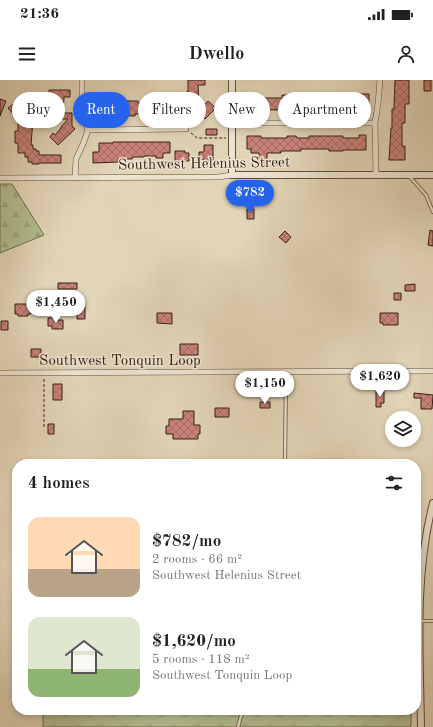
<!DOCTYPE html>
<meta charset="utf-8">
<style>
body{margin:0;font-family:"Old Standard TT",serif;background:#f6f6f6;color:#202124;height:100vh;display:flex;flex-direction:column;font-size:15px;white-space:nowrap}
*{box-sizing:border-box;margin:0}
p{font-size:13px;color:#757577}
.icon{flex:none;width:22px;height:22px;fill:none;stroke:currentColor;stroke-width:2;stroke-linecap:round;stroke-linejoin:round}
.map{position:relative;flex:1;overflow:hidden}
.sheet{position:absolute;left:12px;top:379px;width:409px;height:256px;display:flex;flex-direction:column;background:#fff;border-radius:16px;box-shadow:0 2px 6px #0003}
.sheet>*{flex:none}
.hud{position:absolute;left:12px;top:12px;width:409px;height:36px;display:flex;gap:8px}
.tools{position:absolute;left:385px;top:331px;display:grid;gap:8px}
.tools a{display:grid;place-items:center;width:36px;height:36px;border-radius:50%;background:#fff;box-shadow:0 2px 6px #0003;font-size:20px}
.price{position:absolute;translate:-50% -34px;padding:0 9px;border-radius:14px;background:#fff;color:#222;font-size:13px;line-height:26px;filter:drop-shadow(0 1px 2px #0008)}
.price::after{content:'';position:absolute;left:50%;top:24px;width:12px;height:9px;margin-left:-6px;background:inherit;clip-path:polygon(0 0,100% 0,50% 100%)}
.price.current{background:#2563eb;color:#fff}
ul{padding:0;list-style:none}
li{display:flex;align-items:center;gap:12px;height:100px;padding:0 16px}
li span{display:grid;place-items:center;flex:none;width:112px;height:80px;border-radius:12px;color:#555}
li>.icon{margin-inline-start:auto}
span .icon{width:48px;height:48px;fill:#fffc;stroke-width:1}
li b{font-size:17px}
h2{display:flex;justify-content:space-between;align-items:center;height:48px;padding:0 16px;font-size:17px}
.chip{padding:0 14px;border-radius:18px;background:#fff;box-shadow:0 2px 6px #0003;font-size:14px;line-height:36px}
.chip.current{background:#2563eb;color:#fff}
.status{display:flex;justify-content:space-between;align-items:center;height:28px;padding:0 20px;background:#fff;direction:ltr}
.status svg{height:11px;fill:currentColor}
header{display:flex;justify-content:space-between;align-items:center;height:52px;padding:0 16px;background:#fff;font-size:18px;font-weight:800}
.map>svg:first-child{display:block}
.grass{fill:url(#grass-tufts);stroke:#746e50}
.forest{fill:url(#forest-firs);stroke:#746e50}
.building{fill:url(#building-cross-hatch);stroke:#372012}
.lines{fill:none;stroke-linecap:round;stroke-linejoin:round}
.service-casing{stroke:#624d3b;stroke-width:4}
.minor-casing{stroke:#624d3b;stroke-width:6}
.tertiary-casing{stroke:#624d3b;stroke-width:8}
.path{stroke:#372012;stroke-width:1;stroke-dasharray:3 2;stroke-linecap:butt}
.service{stroke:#ece3d0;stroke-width:2.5}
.minor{stroke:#ece3d0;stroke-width:5}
.tertiary{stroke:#ece3d0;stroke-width:6}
.labels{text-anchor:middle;stroke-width:3;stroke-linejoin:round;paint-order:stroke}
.street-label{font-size:15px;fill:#372012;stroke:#ece3d0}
</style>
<div class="status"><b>21:36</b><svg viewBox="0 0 49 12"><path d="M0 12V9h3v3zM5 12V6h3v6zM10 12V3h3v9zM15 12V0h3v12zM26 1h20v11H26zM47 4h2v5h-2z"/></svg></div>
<header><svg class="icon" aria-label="menu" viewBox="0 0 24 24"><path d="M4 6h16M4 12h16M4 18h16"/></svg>Dwello<svg class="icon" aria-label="person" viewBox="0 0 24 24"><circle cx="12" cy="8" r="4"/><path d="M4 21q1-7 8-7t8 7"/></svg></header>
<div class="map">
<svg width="433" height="647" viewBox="0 0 433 647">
<defs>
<pattern id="grass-tufts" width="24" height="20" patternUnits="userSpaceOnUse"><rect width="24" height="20" fill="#b2bd8f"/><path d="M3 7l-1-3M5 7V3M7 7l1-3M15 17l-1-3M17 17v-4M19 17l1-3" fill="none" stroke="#9aa27a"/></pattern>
<pattern id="forest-firs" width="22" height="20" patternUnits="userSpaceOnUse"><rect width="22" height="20" fill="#b2bd8f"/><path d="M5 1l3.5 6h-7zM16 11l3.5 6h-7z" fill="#9aa27a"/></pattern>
<pattern id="building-cross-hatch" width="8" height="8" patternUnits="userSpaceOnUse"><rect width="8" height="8" fill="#c9827a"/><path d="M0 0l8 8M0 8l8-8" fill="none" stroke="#a46a63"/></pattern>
</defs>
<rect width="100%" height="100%" fill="#e2d4b7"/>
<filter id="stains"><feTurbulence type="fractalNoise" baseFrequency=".005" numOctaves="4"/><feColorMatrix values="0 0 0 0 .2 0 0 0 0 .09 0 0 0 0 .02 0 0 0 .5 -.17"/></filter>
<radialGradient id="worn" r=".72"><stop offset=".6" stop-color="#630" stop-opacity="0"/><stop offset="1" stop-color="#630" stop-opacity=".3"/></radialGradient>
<path class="grass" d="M43,630h368v16l-1,1h-367z"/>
<path class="forest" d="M0,104h12l32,51 -44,18z"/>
<path class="building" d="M188,0h17v5h-7l1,23h-6v-1l-10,-1v1h-18v8h-18v-1h-12v2l-25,-1v-1h-14v-10h2v-4l24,-1v2h16v2h16v-2h15v-6l5,-1v-1h12v-1h2z
M395,0h14v24h-4v19h-3v23h3v14h-16l2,-32h1v-19h2z
M424,0h7v11h-7z
M49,10h21v7h-6l-1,16h9v13l3,3 -17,16 -8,-8 3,-4 2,2 6,-7v-1l7,-8h-19z
M320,13h8v4h15v-4h8v1h18v15h-35v1h-56l-28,-1v3h-5v-14h37v-3h15v2h23z
M0,19l6,2 -6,15z
M20,19l2,2 2,-1 3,4 -2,2 2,3 -11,8 -8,-9z
M208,21l8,7 -11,11 -4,-3 2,-1 -4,-4z
M18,39h15l-2,26h2v4h3v2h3v4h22v8h-22v1h-7v-2h-4v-5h-3v-4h-7v-10h-3v-12h3z
M206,49h11v6h-11z
M359,55h7v15h-23v1h-14v-2h-28v2h-20v2h-14v12h-8v-12h-8v-4h-4v-13h14v2h26v-2h9l1,2h12v-2h34v2h16z
M113,62h57v11h-7v5h-7v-2h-12v1h-11l-1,2h-14v3l-25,1v-11h6v-9h14z
M204,65h9v21h-9v-7h-5v-7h5z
M175,71h10v2h4v8h-14z
M247,129h7v10h-7z
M430,150l3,1v15l-5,-1z
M285,151l6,6 -5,6 -7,-6z
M58,203h19v6h-19z
M415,204v7h-10v-6z
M394,213h7v7h-7z
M15,224h16v10h-3v2h-10v-2h-3z
M77,226h8v13h-8z
M157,233h15v11l-15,-1z
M380,233h18v12h-15v-2h-3z
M48,238h9v2h6v9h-11v-3h-4z
M1,241h7v9h-7z
M180,264h18v11h-18z
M31,269h10v8h-10z
M53,304h9v16h-9z
M376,311h8v12h-3v4h-5z
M414,313l19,2 -1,14h-11v-11h-7z
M260,322h10v6h-10z
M215,328h14v9h-14z
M183,331h11v14h6v9h-2v5h-25v-5h-7v-8h3v-7h14z
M48,344h6v10h-6z"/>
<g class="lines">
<defs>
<path id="service" d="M409,96l17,19 7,17
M285,384l1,-92
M421,541h12
M238,647l3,-11 5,-6"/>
<path id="minor" d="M232,43h143
M88,50l98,-1
M376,94l-1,-51 3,-19 2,-24
M0,98l218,-1 14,-2
M75,98l1,-19 7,-15 5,-14 -4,-13 -2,-13v-24
M0,293l433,-2"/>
<path id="tertiary" d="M232,0v95h201
M421,647c-1,-74 -7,-151 12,-224"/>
</defs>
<use href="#service" class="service-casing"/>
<use href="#minor" class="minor-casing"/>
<use href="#tertiary" class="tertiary-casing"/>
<path class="path" d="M191,53l6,5h29
M44,299v48"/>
<use href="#service" class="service"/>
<use href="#minor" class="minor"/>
<use href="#tertiary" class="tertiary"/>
</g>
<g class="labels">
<g class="street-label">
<text transform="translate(204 83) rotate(-1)" y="5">Southwest Helenius Street</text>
<text x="120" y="285">Southwest Tonquin Loop</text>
</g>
</g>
<rect width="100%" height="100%" filter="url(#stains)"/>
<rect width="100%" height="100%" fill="url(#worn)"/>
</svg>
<div class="tools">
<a><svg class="icon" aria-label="layers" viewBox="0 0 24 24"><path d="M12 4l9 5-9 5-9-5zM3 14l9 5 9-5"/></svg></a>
</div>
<b class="price current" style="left:250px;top:134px">$782</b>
<b class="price" style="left:56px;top:244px">$1,450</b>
<b class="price" style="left:380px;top:318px">$1,620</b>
<b class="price" style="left:265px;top:325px">$1,150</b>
<div class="hud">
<a class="chip">Buy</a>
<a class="chip current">Rent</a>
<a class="chip">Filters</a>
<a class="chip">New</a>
<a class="chip">Apartment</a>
</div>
<section class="sheet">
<h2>4 homes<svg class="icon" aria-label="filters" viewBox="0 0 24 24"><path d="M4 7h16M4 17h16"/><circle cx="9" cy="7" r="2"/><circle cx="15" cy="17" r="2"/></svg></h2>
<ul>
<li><span style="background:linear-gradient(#ffd9b3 65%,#b9a48a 0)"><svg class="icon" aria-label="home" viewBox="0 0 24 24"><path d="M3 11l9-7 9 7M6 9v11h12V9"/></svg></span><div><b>$782/mo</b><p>2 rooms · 66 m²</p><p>Southwest Helenius Street</p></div></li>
<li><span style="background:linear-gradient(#dfe7d0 65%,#8fb573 0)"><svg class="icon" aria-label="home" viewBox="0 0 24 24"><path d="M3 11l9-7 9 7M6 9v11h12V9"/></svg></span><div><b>$1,620/mo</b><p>5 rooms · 118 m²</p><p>Southwest Tonquin Loop</p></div></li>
</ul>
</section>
</div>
